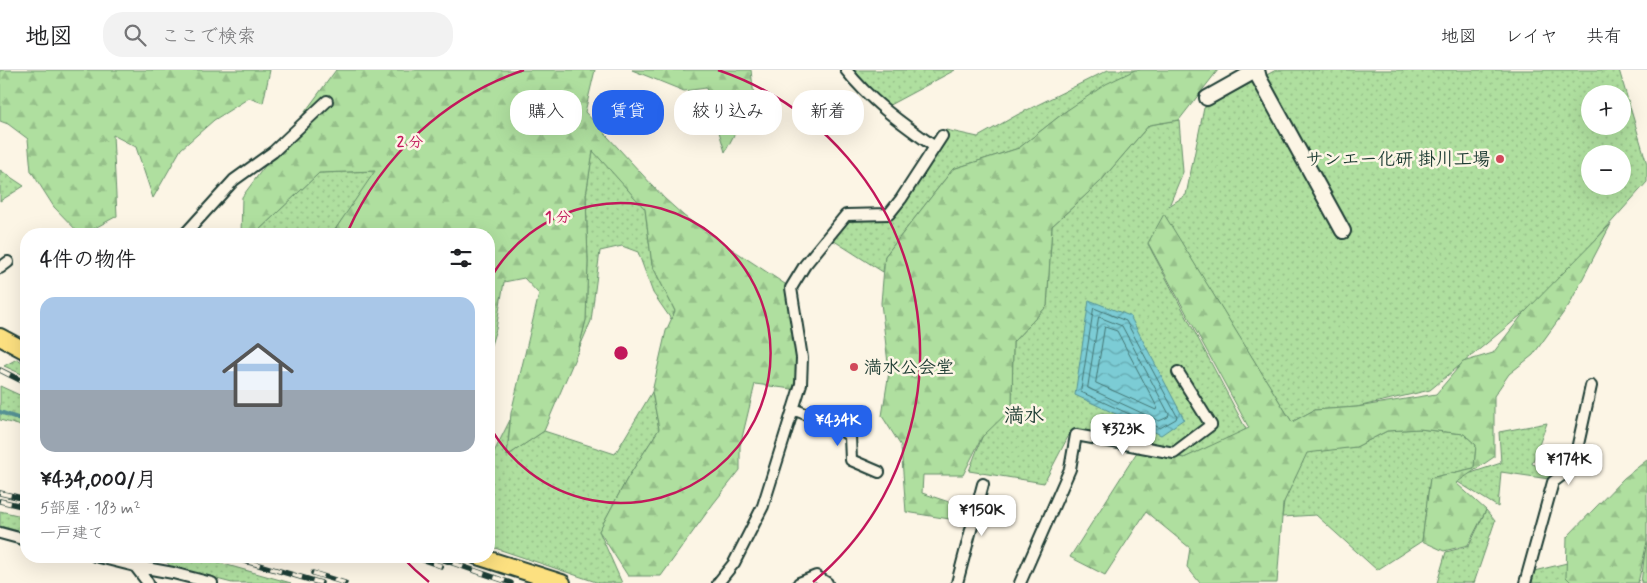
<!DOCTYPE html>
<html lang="ja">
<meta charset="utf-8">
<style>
body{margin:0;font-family:Mynerve,"Klee One",sans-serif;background:#f2f2f2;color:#202124;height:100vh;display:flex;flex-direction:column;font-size:19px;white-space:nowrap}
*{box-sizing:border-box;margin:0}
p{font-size:16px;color:#757577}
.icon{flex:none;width:28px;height:28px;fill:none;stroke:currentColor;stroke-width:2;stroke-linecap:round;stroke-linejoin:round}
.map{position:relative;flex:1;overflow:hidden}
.details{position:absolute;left:20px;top:158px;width:475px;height:335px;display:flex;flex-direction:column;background:#fff;border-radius:20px;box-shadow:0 5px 20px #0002}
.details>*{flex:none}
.banner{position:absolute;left:510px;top:20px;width:475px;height:45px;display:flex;gap:10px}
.controls{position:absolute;left:1581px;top:15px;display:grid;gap:10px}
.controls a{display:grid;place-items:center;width:50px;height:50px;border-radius:50%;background:#fff;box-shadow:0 5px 20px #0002;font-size:25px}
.price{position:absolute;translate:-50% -42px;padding:0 11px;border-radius:10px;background:#fff;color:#222;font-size:16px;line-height:32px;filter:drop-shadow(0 1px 2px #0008)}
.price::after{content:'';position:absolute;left:50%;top:30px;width:15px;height:11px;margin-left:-8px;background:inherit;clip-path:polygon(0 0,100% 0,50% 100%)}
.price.current{background:#2563eb;color:#fff}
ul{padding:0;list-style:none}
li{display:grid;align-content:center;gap:10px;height:265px;padding:0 20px}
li+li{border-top:1px solid #e0e0e0}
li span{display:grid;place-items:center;height:155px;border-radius:15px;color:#555}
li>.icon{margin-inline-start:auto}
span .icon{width:90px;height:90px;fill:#fffc;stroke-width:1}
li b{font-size:21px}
h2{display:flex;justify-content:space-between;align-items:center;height:60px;padding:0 20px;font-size:21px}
.pill{padding:0 18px;border-radius:20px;background:#fff;box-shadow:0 5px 20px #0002;font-size:18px;line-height:45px}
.pill.current{background:#2563eb;color:#fff}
header{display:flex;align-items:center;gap:30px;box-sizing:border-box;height:70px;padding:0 25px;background:#fff;border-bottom:1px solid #e0e0e0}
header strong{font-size:24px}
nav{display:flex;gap:28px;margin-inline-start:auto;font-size:18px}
.search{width:350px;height:45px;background:#f2f2f2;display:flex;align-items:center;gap:12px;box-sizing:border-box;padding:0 18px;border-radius:20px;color:#757577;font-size:19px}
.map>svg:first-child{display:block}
.grass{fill:url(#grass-dots);stroke:#678e6a;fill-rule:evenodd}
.forest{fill:url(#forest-firs);stroke:#678e6a}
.water{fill:url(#water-waves);stroke:#569395}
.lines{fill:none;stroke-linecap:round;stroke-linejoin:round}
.shore{stroke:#447674;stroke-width:1}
.stream{stroke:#569395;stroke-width:4}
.street-casing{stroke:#1f3d34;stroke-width:14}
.secondary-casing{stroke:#1f3d34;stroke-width:18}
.primary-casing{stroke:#1f3d34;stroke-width:20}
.street{stroke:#fcf5e5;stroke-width:10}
.secondary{stroke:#fcf5e5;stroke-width:14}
.primary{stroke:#fce080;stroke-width:16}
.rail-casing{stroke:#1f3d34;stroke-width:5.5}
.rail{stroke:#fcf5e5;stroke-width:4;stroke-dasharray:11;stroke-linecap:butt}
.ring{fill:none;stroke:#c2185b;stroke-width:2.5}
.poi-dot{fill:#d1495b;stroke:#fcf5e5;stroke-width:2}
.labels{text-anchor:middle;stroke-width:5;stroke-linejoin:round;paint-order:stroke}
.poi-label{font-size:18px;font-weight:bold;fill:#1f3d34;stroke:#fcf5e5;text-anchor:end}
.quarter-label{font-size:20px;font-weight:bold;fill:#1f3d34;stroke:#fcf5e5}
.centre{fill:#c2185b;stroke:#fcf5e5;stroke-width:2.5}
.ring-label{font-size:15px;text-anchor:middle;font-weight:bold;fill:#c2185b;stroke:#fcf5e5;stroke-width:5;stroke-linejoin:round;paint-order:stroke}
</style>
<header>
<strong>地図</strong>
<div class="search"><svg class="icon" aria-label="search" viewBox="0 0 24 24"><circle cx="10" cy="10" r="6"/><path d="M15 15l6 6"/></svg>ここで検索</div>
<nav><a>地図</a><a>レイヤ</a><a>共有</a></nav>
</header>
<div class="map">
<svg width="1647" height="513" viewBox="0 0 1647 513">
<defs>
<pattern id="grass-dots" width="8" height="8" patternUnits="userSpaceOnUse" patternTransform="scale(1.25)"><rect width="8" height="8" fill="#afdf9f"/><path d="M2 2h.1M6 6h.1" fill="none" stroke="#96c08a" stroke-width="1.8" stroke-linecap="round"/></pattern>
<pattern id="forest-firs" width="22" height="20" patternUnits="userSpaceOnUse" patternTransform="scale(1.25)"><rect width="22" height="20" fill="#afdf9f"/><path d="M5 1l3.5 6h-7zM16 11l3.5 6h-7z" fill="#96c08a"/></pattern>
<pattern id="water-waves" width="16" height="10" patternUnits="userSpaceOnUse" patternTransform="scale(1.25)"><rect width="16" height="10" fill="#7bccd5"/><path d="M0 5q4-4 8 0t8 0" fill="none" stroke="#64a7ae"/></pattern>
</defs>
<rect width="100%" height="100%" fill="#fcf5e5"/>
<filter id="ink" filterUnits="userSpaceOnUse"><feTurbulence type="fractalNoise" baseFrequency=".02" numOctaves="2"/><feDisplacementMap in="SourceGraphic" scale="10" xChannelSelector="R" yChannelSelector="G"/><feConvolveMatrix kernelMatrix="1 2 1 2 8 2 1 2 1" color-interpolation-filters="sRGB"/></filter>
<g filter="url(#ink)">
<path class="grass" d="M847,0h108l-73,39z
M1108,0h32l-74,41 -47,37 -66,21 -68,87 -2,16 -55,-35 18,-22 43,-1 57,-84 32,7 39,-22z
M1276,0h343l28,94v18l-98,110 -119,98 -73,17 -43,3 -22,12 -128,-207 -16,29 98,185 -11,7 -51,22 -28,-12 -85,-15 -27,52 -75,-12 13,-34 30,-33 1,-62 34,-36 5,-80 48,-44 49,-57 30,-5 4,52 -14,34 17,-11 18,-87zM1590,24h32v32h-32zM1590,84h32v32h-32z
M593,80l52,59 7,56 23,46 -4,8 -18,-26 -15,-41 -16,-6 -22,5 -9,70 -13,30 8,-31 2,-58 -2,-67z
M0,100l24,16 -24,15z
M376,101l-44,63h-75l1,-3 61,-58z
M17,289l9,5v12l-22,-10z
M0,316l26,12v31l-8,-4 -18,-5z
M652,322l7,37 -32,50 -28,52 23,52h-23l-110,-37v-87l3,-3 18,-36 -3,36 37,-25 71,23z
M1547,353l-15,41 27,8 -10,7 -48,-7 -3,35 -45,-28 48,-16 -2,-31z
M1419,359l45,5 12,11 -2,23 -44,10 -8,63 -45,29 -61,-55 -34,2 2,-16 23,-49 49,-5 31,-16z
M1486,440l9,11 -21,62h-37l9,-31 23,-6z
M0,441l26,6v16l-26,-7z
M1647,465v47l-6,1z
M115,486h80l96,27h-59l-61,-16 -8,-9 -21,5z
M1567,493l8,20h-43l2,-12z"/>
<path class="forest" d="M0,0h270l-7,33 -14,-5 -35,22 -33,29 -28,49 -17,-51 -23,-12 4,81 -33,18h-4l-26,-27 -23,-36 -3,-32 -20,-15 -8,-3z
M336,0h259l-10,42 79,86 20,18 16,12 91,60 11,70 -3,32 -44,-6 -15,62v24l-27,34 -52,72h-33l-29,-45 28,-52 32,-50 -7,-37 14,-61 9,-20 -23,-46 -7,-56 -52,-58 -7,44 2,67 -2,58 -8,31 -34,80 -37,25 4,-43 28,-119 -15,-16 -20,4 -8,47 -7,22v-117h-157l43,-63 -56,2 -61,58 -1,3h-16l1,-37z
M632,0h119l3,27 -29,55 -19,-64 -22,3z
M1135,0h83l-39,50 -30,5 -49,57 -48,44 -5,80 -34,36 -1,66 -30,29 -19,38h-40l-1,18 39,13 1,15 -56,-9 -5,-66 -19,-30 7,-44 -8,-69 4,-47 68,-87 66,-21 47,-37 40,-27z
M1164,144l128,208 22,-12 43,-3 79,-13 27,-32 30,-9 30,-39 88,-90 -42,81 -36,50 -24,19 -15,22v61l-38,26 30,27 -18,35 -24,6 -22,-10 8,-63 44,-10 2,-23 -12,-11 -45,-5 -32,2 -31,16 -49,6 -24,51 -6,79h-77l-13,-16 3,-19 -44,-36 -41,63 -35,-18 69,-108 45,9 65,-30 -101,-185z
M1647,390v82l-9,41h-66l-6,-6 1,-40 57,-59z"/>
<path class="water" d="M1089,230l41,16 54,103 -23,16 -86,-40z"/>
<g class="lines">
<path class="shore" d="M1094,238l32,13 51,95 -1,3 -16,9 -79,-36z
M1099,247l23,9 47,88 -1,3 -9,4 -71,-33z
M1105,257l12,4 40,76 -1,3 -60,-27z"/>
<path class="stream" d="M0,342l26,9"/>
<defs>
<path id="street" d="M846,0c25,32 57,54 89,77
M185,164l49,-54 39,-28 54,-51
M0,198l8,-6
M793,339l40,16 17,11 1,24 28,12
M0,463l26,7
M95,486l40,10 13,17
M135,496l38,7 39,10
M718,513l16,-20 29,-57 38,-122 1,-26 -11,-70 14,-23 41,-50 43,-1 12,-15 41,-63
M799,513l17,-7 11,7
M957,513l26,-99
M1020,513l50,-114 6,-34 98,18 37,-28 -33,-53
M1525,513l28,-101 20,-15 18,-81"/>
<path id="secondary" d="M1257,0l2,8 84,153
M1207,28l50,-28"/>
<path id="primary" d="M0,267l26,14
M477,486l85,27"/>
</defs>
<use href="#street" class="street-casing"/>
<use href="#secondary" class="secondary-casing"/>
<use href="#primary" class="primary-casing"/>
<use href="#street" class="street"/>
<use href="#secondary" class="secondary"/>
<use href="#primary" class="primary"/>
<defs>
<path id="rail" d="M0,300l26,13
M0,423l26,6
M0,431l26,6
M228,486l93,27
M412,486l29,10
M432,486l79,27
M313,503l32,10"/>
</defs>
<use href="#rail" class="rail-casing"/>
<use href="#rail" class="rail"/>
</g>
</g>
<g class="ring">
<path d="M489 211A150 150 0 1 1 489 355"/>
<path d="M429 512A299 299 0 0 1 402 487M348 161A299 299 0 0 1 524 0M718 0A299 299 0 0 1 813 512"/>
</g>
<g class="poi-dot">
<circle cx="1500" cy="89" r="5"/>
<circle cx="854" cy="297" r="5"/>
</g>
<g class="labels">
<g class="poi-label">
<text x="1490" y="95">サンエー化研 掛川工場</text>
<text x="864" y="303" text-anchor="start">満水公会堂</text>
</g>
<g class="quarter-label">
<text x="1024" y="352">満水</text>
</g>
</g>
<circle cx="621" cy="283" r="8" class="centre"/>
<g class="ring-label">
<text x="410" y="77">2 分</text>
<text x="558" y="152">1 分</text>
</g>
</svg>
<div class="controls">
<a>+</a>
<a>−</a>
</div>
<b class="price current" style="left:838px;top:377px">¥434K</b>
<b class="price" style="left:1123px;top:386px">¥323K</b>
<b class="price" style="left:1569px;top:416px">¥174K</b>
<b class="price" style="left:982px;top:467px">¥150K</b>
<div class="banner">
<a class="pill">購入</a>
<a class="pill current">賃貸</a>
<a class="pill">絞り込み</a>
<a class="pill">新着</a>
</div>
<section class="details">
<h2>4件の物件<svg class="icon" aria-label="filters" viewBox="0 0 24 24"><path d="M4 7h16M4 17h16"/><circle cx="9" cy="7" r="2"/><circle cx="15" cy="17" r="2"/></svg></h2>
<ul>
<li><span style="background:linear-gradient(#a9c7e8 60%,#9aa5b1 0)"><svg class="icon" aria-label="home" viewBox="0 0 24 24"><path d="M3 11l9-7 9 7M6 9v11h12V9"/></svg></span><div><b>¥434,000/月</b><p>5部屋 · 183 m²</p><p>一戸建て</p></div></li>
</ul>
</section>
</div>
